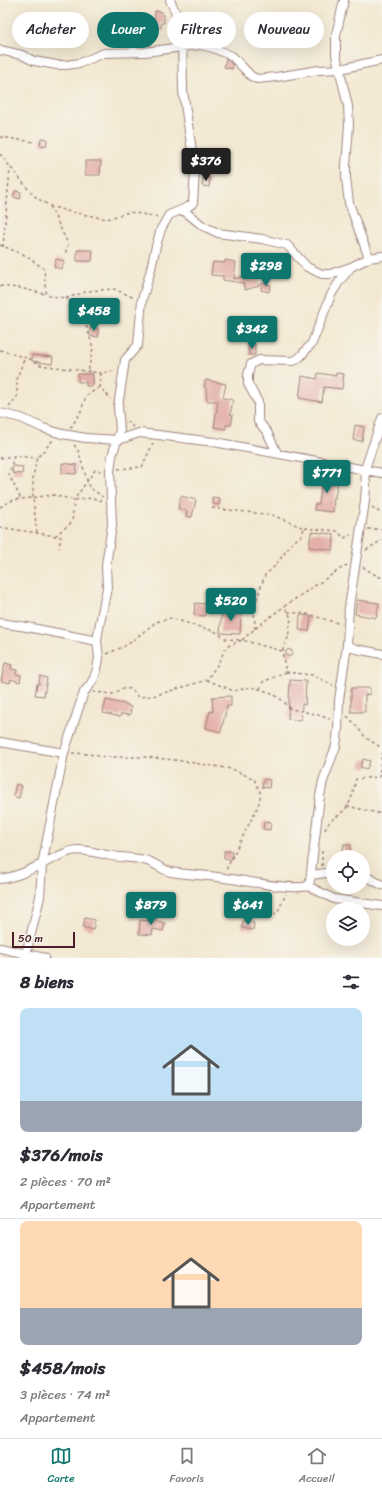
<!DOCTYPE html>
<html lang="fr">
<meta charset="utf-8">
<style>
body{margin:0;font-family:Sriracha,sans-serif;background:#f7f7f7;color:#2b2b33;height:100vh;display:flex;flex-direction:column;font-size:15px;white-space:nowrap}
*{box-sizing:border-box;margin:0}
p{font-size:13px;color:#7c7c81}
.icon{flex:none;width:22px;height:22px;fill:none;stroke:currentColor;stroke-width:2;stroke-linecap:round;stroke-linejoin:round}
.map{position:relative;height:958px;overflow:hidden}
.sheet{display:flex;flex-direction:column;background:#fff;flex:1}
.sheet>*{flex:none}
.banner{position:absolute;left:12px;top:12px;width:358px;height:36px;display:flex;gap:8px}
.buttons{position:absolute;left:326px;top:850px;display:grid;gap:8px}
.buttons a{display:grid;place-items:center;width:44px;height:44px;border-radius:50%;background:#fff;box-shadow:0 4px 16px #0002;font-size:20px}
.scale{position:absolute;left:12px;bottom:10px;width:63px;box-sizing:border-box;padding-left:4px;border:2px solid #4a1f2b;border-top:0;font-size:11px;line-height:14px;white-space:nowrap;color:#4a1f2b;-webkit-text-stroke:3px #f7f3e8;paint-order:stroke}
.price{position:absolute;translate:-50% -34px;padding:0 9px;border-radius:4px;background:#0f766e;color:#fff;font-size:13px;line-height:26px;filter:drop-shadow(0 1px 2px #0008)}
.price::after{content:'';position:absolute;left:50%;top:24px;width:12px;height:9px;margin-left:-6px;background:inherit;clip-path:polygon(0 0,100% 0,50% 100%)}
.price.on{background:#222;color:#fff}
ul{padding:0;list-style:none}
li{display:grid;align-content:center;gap:8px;height:212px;padding:0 20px}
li+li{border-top:1px solid #e1e1e2}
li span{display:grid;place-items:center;height:124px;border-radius:8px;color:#555}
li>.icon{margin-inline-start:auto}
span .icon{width:72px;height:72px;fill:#fffc;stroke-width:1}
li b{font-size:17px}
h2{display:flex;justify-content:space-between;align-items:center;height:48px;padding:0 20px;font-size:17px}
.tag{padding:0 14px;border-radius:18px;background:#fff;box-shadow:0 4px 16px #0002;font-size:14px;line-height:36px}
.tag.on{background:#0f766e;color:#fff}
.menu{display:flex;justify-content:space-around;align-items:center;height:56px;border-top:1px solid #e1e1e2;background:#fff;font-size:11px;color:#7c7c81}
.menu a{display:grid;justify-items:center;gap:2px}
.menu .on{color:#0f766e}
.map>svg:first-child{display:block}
.building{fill:#e4afa9}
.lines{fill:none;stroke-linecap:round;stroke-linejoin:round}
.minor-casing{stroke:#9e847e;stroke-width:10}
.path{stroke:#9e847e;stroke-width:1.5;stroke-dasharray:3 3;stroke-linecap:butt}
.minor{stroke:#fff;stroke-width:8}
</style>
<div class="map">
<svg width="382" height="958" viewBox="0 0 382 958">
<rect width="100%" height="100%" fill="#f7f3e8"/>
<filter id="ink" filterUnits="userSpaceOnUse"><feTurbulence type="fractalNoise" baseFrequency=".025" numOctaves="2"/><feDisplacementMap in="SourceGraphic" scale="8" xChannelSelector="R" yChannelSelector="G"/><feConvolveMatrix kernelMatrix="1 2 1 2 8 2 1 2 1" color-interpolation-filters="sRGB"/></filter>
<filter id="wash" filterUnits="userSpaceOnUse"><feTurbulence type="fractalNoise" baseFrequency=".012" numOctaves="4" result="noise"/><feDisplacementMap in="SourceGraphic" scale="16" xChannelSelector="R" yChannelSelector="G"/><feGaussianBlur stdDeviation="0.9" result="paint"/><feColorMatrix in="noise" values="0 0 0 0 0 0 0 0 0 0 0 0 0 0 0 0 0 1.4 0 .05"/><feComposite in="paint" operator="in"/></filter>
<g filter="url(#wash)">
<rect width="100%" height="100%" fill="#f3e8d1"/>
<g id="blocks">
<path class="building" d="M155,11l7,1v3h2v8h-3v5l-7,-1z
M34,23l17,3 -2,10 -16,-3z
M150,37l1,8 -7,1 -2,-7z
M226,59l6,5v5l-8,-2z
M41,138l6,1 -1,7 -6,-1z
M85,161h16l-1,14h-15z
M203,177l7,1 -1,9 -7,-1z
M15,191l6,1 -1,7 -7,-2z
M77,250h16l-1,11h-15z
M56,259l8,2 -2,8 -8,-2z
M225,260l11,2 -2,17 21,-6 4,13 -14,4 -2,-7 -20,-3v-4l-12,-1 2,-13 12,1z
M262,283l9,2 -2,7 -8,-2z
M90,328h8v9l-8,-1z
M255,344v11h-6l-1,-10z
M32,355l21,2 -1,7 -20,-3z
M318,373l18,3v-3l8,1 -2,15 -18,-2 -2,15 -23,-4 3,-22 15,3z
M78,374h15v12h-7v-4h-8z
M206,380l20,4 -3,14 10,2 -3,15h3l-2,10h-5v4l-12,-2 4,-26h-11l-1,-13 -2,-1z
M355,425l9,2 -2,14 -9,-1z
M62,463l15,2 -1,9 -14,-1z
M13,466l10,1 -1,7 -10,-1z
M323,473l7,1v3l8,1 -3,20 -1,-1 -1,15 -19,-2 1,-6h4z
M181,496l15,4 -4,17 -6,-1 1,-5 -9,-3z
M212,497l8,1 -1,7 -6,-1z
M311,532l23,2 -1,16 -24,-3z
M357,600l22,3 -3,15 -21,-4z
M195,603l11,1 -1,12 -11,-1z
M222,609l19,1 -1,24 -20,-1z
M300,615l11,1 -2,15 -10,-1z
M285.5 653a3.5 3.5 0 1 1 7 0a3.5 3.5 0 1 1-7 0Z
M5,663l7,2 -1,4 6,1 -1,4 5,1 -1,7 -9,-3 -1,4 -9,-2z
M40,676l7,2 -3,18 -9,-1 2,-11h2z
M290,680l16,1 -1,24 -3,-1 -1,16 -13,-1z
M351,688h19v6l-5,1v17h-14z
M231,696v10h-4l-6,26 -15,-4 4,-17 3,1 -1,-15z
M106,700l22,5v1l3,1 -1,8 -9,-1 -1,3 -17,-4z
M363,759l7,2 -3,8 -7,-2z
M264,779l6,1 -1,8 -7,-1z
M16,784l6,2 -3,12 -6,-2z
M264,821l7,1 -1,8 -7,-1z
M344,844l7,1 -1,12h-8z
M224,851h8l-1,9 -7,-1z
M149,914l8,1 -1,6 9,2 -2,8 -10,-2 -1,6 -13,-1 1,-14 8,1z
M85,918l10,2 -2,10 -10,-3z
M243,921l11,2 -1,7 -11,-2z"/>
</g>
</g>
<g filter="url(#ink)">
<use href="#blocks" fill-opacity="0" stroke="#9e847e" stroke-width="1"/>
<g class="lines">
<defs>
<path id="minor" d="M344,0l-8,35v20l12,51 1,19 -3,41v12l3,25 20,55 13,-2
M0,50l22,5 12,6 23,4h9l14,-2 24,-10 41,-1 45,-6 11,-1 12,3 19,8 19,20 6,3 19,-2 43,-7 21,-1 42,-9
M183,210l20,16 15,7 44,6 25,6 20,22 15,7h8l21,-7
M0,413l21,5 22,10 19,6 24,4 32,2 21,-7 19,2 56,7 168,31
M277,453l-10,-21 -9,-11v-19l-10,-18v-9l3,-11 8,-4 33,1 4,-1 4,-3 12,-14 19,-48 8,-13 12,-15 18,-9
M0,623l27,4 70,14
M347,645l9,4 26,5
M0,742l64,11
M311,875l22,-3
M363,875l19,10
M0,879c26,-3 47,-20 71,-28 13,-3 24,2 36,4 12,3 25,2 37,5 11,2 17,10 27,12 18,3 36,3 53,6 19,2 68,13 84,8l26,13 48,7
M308,886l2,-5 10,-85 3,-15 13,-35 2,-16 1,-30 8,-55 2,-38 16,-106 1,-15 -1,-17 17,-51
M0,948l45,10
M25,958l15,-61 2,-32 22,-112 20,-61 6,-7 4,-7 3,-9 2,-11 -2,-17 2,-13 8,-40 -1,-23 6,-40 -2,-54 2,-15 8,-26 -2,-23 7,-47 13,-15 4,-45 8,-27 6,-27 5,-17 8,-14 19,-8 5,-4 2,-32 -12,-80 -1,-60 -2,-9 -10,-22"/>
</defs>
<use href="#minor" class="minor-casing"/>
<path class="path" d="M0,137l35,5
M0,154l28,35 9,9 13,8 17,5 40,8 22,-7 29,5
M50,206l18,38 -3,11
M0,245l27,11 17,13 2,24 4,3 16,2 16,13 11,37 -5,23
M3,247l7,-78
M0,286l19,2 26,6
M66,298l23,-7 25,-2 21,9
M0,350l30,9 10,6 61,8 14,-2
M101,373l-1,14 11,12
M9,407l8,-10v-19l8,-21
M127,421l6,6
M70,427l2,-1 9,-15 5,-15 14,-9
M74,445l4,5 11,37 14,10
M14,456l-5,19 12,24
M0,458l14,-2 23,2
M118,469l24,-2 11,-24
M0,507l13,-7 41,-5 20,5 18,-2 11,3
M372,507l10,7
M212,508l60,7 32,13 33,3 7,7 7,-3
M0,527l61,10 -2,11
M368,529h14
M37,533l-4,-35v-21l4,-19 17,-19
M55,536l17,-14 2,-22 21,-30 8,1
M366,550l16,-10
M363,567l9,6 10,5
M288,612l19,2 34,10
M255,629l-1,-22 11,-32 9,-8 19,-25 9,-7 2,-7
M107,654l20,-9 29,-23 15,-4 45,14 10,7 16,1c31,-28 68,-51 103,-74l3,-1
M286,672l26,3 21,10
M207,680l27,11 17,-4 19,5 12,8 9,9 24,5 15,5
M260,689l3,-7 23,-10 -3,-15v-10l5,-9 3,-20 -6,-11
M93,692l21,2 9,-6 8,1 7,8 15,-1 54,-16 12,-18 7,-15 16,-7 40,11
M347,716l7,7 12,15 16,10
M72,753l16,1 17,3h39l31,3 57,9 22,10 7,15 -3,12 -32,64
M347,806l35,8
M325,830c6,-13 8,-9 17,-18 10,-8 11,-21 14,-33l23,-2 3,-24
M322,866v-15
M274,915l5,-6 7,-15"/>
<use href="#minor" class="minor"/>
</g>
</g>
</svg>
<div class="buttons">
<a><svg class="icon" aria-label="locate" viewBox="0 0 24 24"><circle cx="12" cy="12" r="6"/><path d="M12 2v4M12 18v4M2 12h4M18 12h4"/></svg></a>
<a><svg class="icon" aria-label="layers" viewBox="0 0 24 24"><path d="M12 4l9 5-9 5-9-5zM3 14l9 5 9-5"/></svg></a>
</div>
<div class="scale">50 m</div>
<b class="price on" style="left:206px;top:182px">$376</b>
<b class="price" style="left:266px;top:287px">$298</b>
<b class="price" style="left:94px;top:332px">$458</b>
<b class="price" style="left:252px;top:350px">$342</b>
<b class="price" style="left:327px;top:494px">$771</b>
<b class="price" style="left:231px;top:622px">$520</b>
<b class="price" style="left:151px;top:926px">$879</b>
<b class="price" style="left:248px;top:926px">$641</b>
<div class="banner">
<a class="tag">Acheter</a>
<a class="tag on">Louer</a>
<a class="tag">Filtres</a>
<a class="tag">Nouveau</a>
</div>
</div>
<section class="sheet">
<h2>8 biens<svg class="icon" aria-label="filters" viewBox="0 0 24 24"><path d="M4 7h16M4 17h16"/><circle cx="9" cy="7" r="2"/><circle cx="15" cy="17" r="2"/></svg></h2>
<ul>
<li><span style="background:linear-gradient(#bfe0f5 75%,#9aa5b1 0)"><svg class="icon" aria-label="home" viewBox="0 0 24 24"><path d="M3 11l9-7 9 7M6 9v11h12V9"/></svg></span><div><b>$376/mois</b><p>2 pièces · 70 m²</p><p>Appartement</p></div></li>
<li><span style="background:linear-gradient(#ffd9b3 70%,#9aa5b1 0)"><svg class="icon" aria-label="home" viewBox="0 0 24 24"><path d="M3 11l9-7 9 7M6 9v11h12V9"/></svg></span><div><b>$458/mois</b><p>3 pièces · 74 m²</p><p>Appartement</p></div></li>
</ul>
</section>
<nav class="menu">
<a class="on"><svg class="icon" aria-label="map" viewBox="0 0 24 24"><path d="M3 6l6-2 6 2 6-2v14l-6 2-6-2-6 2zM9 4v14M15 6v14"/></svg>Carte</a>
<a><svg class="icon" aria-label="saved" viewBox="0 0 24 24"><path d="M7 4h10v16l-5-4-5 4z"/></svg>Favoris</a>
<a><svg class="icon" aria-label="home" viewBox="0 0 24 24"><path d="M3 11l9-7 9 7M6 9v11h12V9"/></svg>Accueil</a>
</nav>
